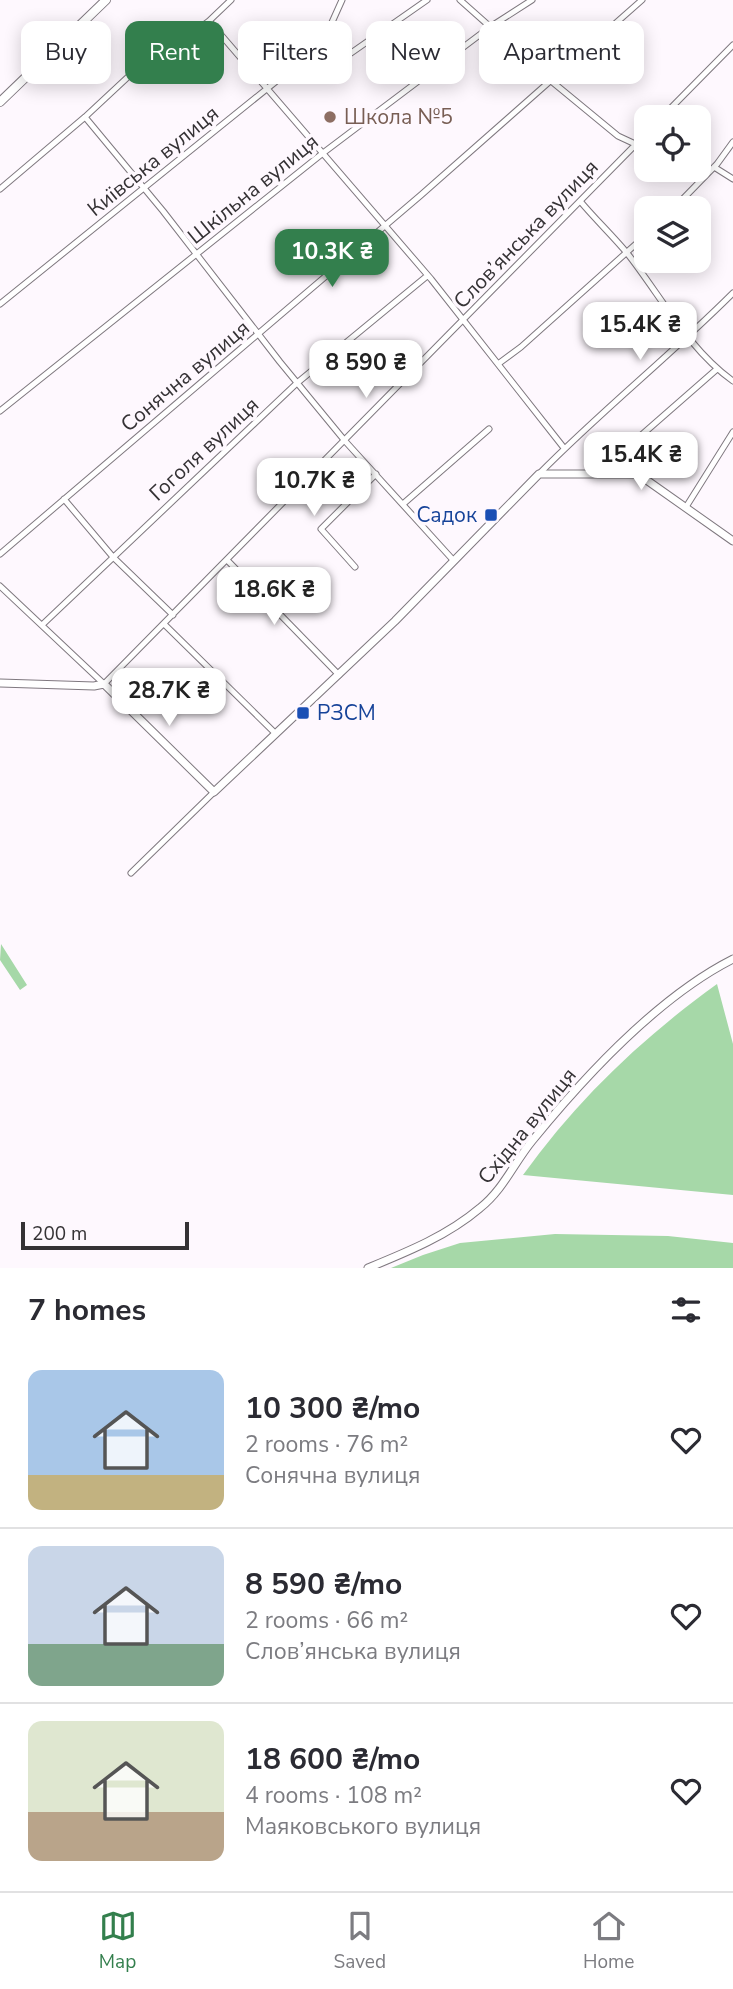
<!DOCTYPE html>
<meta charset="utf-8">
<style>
body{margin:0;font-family:"Nunito Sans",sans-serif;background:#f2f2f3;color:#2b2b33;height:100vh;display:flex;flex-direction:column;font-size:26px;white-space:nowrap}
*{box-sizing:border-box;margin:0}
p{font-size:23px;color:#7c7c81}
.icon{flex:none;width:38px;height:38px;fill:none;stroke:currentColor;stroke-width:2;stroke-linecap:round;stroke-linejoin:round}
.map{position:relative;height:1268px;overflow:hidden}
.side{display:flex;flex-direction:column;background:#fff;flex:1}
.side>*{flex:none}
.banner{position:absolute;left:21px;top:21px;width:691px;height:63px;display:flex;gap:14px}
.tools{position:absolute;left:634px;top:105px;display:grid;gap:14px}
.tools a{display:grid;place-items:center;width:77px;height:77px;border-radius:14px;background:#fff;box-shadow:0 4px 18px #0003;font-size:35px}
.scale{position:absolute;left:21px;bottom:18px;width:168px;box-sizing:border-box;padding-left:7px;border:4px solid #353235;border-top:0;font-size:19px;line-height:24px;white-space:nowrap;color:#353235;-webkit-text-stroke:5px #fef8fe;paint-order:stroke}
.price{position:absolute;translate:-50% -60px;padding:0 16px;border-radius:14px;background:#fff;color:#222;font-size:23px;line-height:46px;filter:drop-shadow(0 2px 4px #0008)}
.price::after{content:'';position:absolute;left:50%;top:42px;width:21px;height:16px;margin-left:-10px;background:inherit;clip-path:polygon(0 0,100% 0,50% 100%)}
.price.current{background:#337f4d;color:#fff}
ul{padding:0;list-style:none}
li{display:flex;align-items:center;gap:21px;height:175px;padding:0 28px}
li+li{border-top:2px solid #e1e1e2}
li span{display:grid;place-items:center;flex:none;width:196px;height:140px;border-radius:14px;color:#555}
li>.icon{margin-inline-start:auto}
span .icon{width:84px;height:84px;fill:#fffc;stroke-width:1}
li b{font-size:30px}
h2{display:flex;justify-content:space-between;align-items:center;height:84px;padding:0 28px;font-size:30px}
.pill{padding:0 24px;border-radius:14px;background:#fff;box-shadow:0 4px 18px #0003;font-size:24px;line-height:63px}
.pill.current{background:#337f4d;color:#fff}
.menu{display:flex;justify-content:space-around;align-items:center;height:98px;border-top:2px solid #e1e1e2;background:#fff;font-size:19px;color:#7c7c81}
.menu a{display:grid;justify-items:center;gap:4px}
.menu .current{color:#337f4d}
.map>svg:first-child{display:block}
.green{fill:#a6d8a8}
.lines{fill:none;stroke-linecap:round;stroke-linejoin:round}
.street-casing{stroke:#7f787f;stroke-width:7}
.secondary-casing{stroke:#7f787f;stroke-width:9}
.primary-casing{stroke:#7f787f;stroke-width:10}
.street{stroke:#fff;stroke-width:5}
.secondary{stroke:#fff;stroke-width:7}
.primary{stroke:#fff;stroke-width:8}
.education-dot{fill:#8d6e63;stroke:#fef8fe;stroke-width:2.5}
.transit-dot{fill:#1a4fb4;stroke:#fef8fe;stroke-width:2.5}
.labels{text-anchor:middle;stroke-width:7;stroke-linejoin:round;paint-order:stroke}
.education-label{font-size:21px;fill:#785e54;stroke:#fef8fe;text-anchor:start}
.street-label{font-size:21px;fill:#353235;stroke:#fef8fe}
.transit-label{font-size:21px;fill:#164399;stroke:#fef8fe;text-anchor:end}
</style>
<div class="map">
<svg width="733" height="1268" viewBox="0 0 733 1268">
<rect width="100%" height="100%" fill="#fef8fe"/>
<path class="green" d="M1,944l26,41 -7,5 -20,-30z
M717,984l16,60v151l-210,-20c54,-75 119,-137 194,-191z
M555,1234l113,2 65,7v25h-342l32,-13 37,-12z"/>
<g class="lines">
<defs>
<path id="street" d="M460,0l90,80 68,56 28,13
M209,21l222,258 133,169
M305,58l19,-18 18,-40
M85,117l78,94 117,151 65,79 109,120
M662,117l71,-72
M714,167l19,12
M689,170l20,2
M0,189l85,-72 44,-41 24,-13 56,-42 22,-21
M580,201c15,18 32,34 47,52 34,43 61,96 106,128
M674,208l43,-44 16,-22
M0,304l305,-246 16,16 106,-74
M498,364l23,-17 125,-112
M0,411l323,-258 167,-126 42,-27
M612,473l25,-34 80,-70
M539,474c62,-63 131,-118 194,-181
M64,499l49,58 60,58
M403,504l86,-75
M686,507l47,-75
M0,554l421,-359 221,-195
M227,560l112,115
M355,567l-34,-38 55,-55
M0,586l104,98 542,-550
M164,624l112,110
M42,625l255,-242 130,-107
M131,873l83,-81"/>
<path id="secondary" d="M0,683l94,3 10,-2 110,108 181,-171 144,-147h99l95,67
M368,1268c39,-16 79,-32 112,-60 23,-18 34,-45 52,-67 53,-65 126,-144 201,-182"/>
<path id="primary" d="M0,102l106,-102"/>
</defs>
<use href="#street" class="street-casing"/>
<use href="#secondary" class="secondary-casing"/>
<use href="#primary" class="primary-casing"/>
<use href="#street" class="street"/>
<use href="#secondary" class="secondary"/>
<use href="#primary" class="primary"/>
</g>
<circle class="education-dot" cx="330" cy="117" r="7"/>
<g class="transit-dot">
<rect x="484" y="508" width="14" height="14" rx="3.5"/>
<rect x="296" y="706" width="14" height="14" rx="3.5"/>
</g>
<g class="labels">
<g class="education-label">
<text x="344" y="124">Школа №5</text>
</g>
<g class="street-label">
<text transform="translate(153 161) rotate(-39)" y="7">Київська вулиця</text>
<text transform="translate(253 189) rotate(-39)" y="7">Шкільна вулиця</text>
<text transform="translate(526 234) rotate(-46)" y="7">Слов’янська вулиця</text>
<text transform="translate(185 376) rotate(-40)" y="7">Сонячна вулиця</text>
<text transform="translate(204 449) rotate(-43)" y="7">Гоголя вулиця</text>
<text transform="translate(527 1126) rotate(-51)" y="7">Східна вулиця</text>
</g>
<g class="transit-label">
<text x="477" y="522">Садок</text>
<text x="317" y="720" text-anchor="start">РЗСМ</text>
</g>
</g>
</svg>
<div class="tools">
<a><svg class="icon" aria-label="locate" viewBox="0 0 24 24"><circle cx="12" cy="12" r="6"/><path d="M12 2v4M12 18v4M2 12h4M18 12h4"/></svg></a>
<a><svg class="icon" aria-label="layers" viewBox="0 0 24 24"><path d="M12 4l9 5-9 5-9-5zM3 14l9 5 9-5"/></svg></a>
</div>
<div class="scale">200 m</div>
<b class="price current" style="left:332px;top:289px">10.3K ₴</b>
<b class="price" style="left:640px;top:362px">15.4K ₴</b>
<b class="price" style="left:366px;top:400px">8 590 ₴</b>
<b class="price" style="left:641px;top:492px">15.4K ₴</b>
<b class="price" style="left:314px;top:518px">10.7K ₴</b>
<b class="price" style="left:274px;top:627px">18.6K ₴</b>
<b class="price" style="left:169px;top:728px">28.7K ₴</b>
<div class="banner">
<a class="pill">Buy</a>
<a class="pill current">Rent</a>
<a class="pill">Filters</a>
<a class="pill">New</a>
<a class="pill">Apartment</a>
</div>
</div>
<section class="side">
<h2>7 homes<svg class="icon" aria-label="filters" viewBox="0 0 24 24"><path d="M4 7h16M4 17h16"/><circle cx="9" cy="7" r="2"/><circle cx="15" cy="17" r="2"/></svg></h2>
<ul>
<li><span style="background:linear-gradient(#a9c7e8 75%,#c2b280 0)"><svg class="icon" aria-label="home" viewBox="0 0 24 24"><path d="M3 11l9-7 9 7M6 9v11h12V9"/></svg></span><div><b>10 300 ₴/mo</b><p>2 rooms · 76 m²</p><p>Сонячна вулиця</p></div><svg class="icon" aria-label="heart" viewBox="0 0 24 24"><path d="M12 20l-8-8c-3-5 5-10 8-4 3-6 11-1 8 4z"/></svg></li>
<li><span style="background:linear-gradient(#c9d6e8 70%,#7fa58c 0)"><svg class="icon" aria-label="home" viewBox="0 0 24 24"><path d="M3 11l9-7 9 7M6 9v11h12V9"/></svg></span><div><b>8 590 ₴/mo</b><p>2 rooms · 66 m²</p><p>Слов’янська вулиця</p></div><svg class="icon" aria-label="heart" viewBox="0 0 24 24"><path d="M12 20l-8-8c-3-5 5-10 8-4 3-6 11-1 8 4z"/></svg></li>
<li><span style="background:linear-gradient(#dfe7d0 65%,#b9a48a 0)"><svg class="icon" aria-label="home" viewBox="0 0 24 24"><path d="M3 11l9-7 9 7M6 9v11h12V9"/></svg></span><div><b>18 600 ₴/mo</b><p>4 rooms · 108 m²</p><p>Маяковського вулиця</p></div><svg class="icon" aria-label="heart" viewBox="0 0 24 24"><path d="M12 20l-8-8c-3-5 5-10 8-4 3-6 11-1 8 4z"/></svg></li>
</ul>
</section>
<nav class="menu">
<a class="current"><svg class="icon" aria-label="map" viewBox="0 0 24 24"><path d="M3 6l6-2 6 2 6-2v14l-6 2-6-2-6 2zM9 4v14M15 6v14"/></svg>Map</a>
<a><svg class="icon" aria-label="saved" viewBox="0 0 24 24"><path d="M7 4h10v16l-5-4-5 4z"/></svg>Saved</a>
<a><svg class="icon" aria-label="home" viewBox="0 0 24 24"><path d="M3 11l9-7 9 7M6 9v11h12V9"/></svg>Home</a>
</nav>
